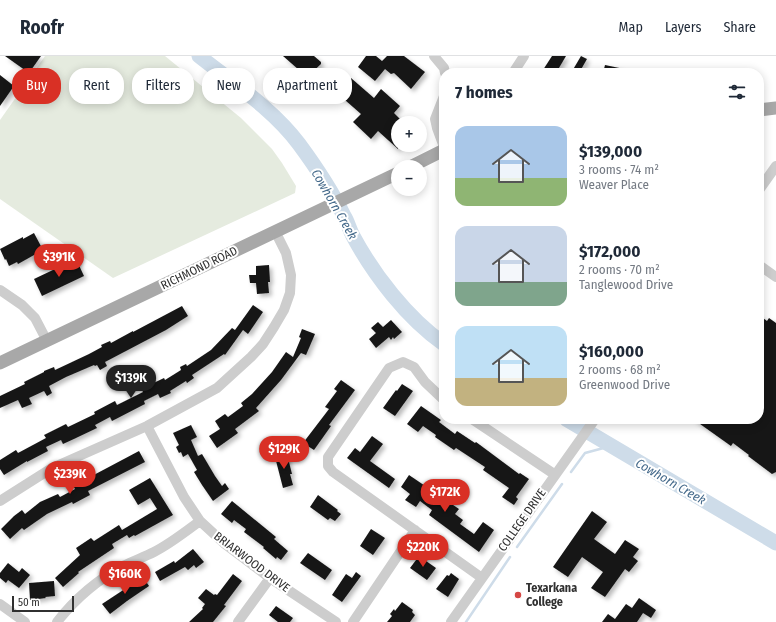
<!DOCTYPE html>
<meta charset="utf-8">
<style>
body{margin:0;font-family:"Fira Sans Condensed",sans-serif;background:#f2f2f3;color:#1f2937;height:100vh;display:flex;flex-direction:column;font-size:15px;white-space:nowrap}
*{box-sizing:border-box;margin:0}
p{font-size:13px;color:#747a83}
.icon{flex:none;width:22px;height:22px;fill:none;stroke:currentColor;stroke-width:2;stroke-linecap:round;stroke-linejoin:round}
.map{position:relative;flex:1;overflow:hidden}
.side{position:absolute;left:439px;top:12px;width:325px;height:356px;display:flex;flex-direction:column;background:#fff;border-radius:16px;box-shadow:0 2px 10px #0003}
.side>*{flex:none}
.guide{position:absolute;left:12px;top:12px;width:367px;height:36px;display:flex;gap:8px}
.controls{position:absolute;left:391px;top:60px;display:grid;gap:8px}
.controls a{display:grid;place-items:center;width:36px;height:36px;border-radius:50%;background:#fff;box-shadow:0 2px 10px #0003;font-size:20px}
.scale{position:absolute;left:12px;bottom:10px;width:62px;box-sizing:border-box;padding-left:4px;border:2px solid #303030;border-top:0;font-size:11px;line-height:14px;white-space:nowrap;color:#303030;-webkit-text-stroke:3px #fff;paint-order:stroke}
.price{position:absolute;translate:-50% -34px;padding:0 9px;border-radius:14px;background:#d93025;color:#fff;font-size:13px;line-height:26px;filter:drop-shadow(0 1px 2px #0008)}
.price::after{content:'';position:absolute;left:50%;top:24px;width:12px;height:9px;margin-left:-6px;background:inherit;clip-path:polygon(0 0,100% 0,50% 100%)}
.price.current{background:#222;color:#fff}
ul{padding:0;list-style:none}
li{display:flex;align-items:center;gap:12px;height:100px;padding:0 16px}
li span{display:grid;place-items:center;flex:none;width:112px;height:80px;border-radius:12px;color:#555}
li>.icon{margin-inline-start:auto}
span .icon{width:48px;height:48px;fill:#fffc;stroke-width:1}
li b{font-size:17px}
h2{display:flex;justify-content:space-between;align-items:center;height:48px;padding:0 16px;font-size:17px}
.pill{padding:0 14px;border-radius:16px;background:#fff;box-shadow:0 2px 10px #0003;font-size:14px;line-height:36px}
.pill.current{background:#d93025;color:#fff}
header{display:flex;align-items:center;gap:24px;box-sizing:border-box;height:56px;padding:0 20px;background:#fff;border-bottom:1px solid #e0e1e3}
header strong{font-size:19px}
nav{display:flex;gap:22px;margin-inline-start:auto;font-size:14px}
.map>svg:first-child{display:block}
.green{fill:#e5ebdf}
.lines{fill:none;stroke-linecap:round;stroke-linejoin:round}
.stream{stroke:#cedce9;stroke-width:2.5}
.river{stroke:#cedce9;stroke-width:15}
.building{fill:#171717;filter:url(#shadow)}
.minor{stroke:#cdcdcd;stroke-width:10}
.major{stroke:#a8a8a8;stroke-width:13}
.poi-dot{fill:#d54744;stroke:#fff;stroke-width:1.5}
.labels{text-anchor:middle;stroke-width:4;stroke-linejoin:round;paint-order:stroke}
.street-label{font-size:12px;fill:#303030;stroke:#fff}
.poi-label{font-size:12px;font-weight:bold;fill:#303030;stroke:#fff;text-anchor:start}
.water-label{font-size:13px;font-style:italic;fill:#456a8b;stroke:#fff}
</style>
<header>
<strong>Roofr</strong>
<nav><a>Map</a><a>Layers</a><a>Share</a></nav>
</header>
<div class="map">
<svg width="776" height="566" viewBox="0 0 776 566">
<defs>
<filter id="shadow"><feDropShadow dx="3" dy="3" stdDeviation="2" flood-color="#0004"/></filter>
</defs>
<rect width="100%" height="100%" fill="#fff"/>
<path class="green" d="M45,0h120l76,62 31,31 10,14 14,23 -1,7 -182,85 -113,-79v-79z"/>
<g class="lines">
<path class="stream" d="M571,416l14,-19 26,-7
M517,491l45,-63
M466,566l44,-65"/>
<path class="river" d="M199,0c34,27 74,53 100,88 17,23 33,47 45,72 4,6 5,13 9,20 21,39 54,82 91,108
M566,363l210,124"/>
</g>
<path class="building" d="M5,0h36l-12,17z
M283,0h31l7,6v2l-14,13z
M366,0h10l6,5 5,-5h17l21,16 -14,17 -17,-16 -3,1 -6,-5 -10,12 -17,-14z
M552,0h14l-10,17h-15z
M581,0l6,3 -8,14h-8z
M605,9l24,5v3h-26z
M0,19l14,11 -14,20z
M351,22l23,20 7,-9 19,17 -6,7 10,10h-6v26l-20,-18 -7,8 -18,-17 8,-8 -24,-21v-2z
M34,177l9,17 -25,14 -1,-2 -8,4 -3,-7 -1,1 -5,-11 23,-12v2z
M76,203l8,17 -42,20 -8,-17z
M269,209l1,17h-2l1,11 -12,1 -1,-11h-6l-1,-8h7v-9z
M253,249l10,7 -15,22 -5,-4 -18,25 -1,-1 -32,21 2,3 -7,5 -1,-2 -16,10 1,2 -11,5 -2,-4 -14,7 1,3 -33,17 -2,-4 -15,8 2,3 -21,10 -13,6 -2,-4 -15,7 2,4 -21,11v-1l-23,14 -4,-6v-9l16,-10 2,3 28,-15 -2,-3 22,-11 2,3 27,-13 -1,-2 21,-11 2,4 26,-13 -2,-3 23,-11 1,2 16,-10 -1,-3 6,-3 1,2 24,-16 21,-22 3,2z
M182,250l6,10 -22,14 -61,32 2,4 -7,4 -3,-5 -2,1 -1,-1 -28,12 -17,9 3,7 -5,3 -3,-5 -15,7 3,6 -10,4 -4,-8 -18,8v-12l25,-12 -1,-2 20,-10v-1l10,-4 1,3 34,-16 13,-7 -1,-2 9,-4 1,2 22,-12v1z
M759,259l8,6 2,-3 7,5v149l-4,2 -24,-18 1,-1 -16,-12 -2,3 -38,-27h66z
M391,264l11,12 -8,7 -1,-2 -2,3 -2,-3 -13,11 -7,-9 7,-6 -5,-5 7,-6 5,5z
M302,273l13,5 -9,21 -5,-2 -20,27 -25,28 3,3 -24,18 3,4 -21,15 -8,-12 11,-7 -5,-8 10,-7 3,3 15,-11 -2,-3 11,-9 20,-22 14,-20 7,5 8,-19 -2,-1z
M341,324l14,10 -26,35 2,1 -17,24 -11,-7 26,-34 -4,-2 12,-16 -3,-2z
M402,328l11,7 -18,25 -12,-8 13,-18 1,1z
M421,350l20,14 -2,2 16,12 2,-3 18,12 1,-1 43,32 1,-1 9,6 -13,18 2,2 -4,6 -12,-8 7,-9 -26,-18 2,-3 -29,-19 -2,2 -19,-13 1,-2 -13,-9 -5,6 -11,-8z
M191,369l6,12 -6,3 7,16 4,-2 13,22 7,10 3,-3 4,6 -16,12 -11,-16 -8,-13 3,-2 -9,-16 -5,3 -2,-5 -2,1 -3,-6 3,-2 -6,-12z
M372,380l11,8 -13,17 25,18 -6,9 -42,-30 8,-10 5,4z
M139,395l6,11 -57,29 2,4 -17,9 -1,-2 -25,12 -23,16 -2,-2 -12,11 -9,-10 13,-13 8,-6 3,4 15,-12 18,-8 2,3 15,-8 -2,-3z
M287,398l5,20h-2l3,11 -10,3 -8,-31z
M409,419l50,34 -4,5 8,6 -3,4 14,10 9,-12 11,8 -15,22 -50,-37 3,-5 -12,-9 -4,6 -11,-7 5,-6 -9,-7z
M150,422l23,37 -38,21 -1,-1 -5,3 -2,-3 -15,9 2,4 -36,24 1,1 -16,14 -8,-9 25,-23 -4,-7 15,-10 3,3 25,-16 3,5 35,-21 -7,-11 -12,7 -9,-15z
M318,439l20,15 -1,1 4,3 -6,7 -5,-3 -2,2 -18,-13z
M232,445l44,36 -2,2 14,12 -7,9 -4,-3 -1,2 -13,-11 1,-1 -20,-15 2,-3 -12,-9 -2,3 -11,-9z
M592,455l15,11 -13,17 21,15 10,-14 14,9 -6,8 5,4 -9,11 -4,-3 -20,28 -14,-9 12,-16 -21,-15 -14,20 -15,-10z
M371,473l14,9 -12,17 -13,-9z
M193,493l11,13 -8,6 -2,-3 -6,5 -3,-3 -25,14 -5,-9 19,-11 1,2z
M308,497l24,17 -7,10 -25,-17z
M419,500l17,12 -9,12 -17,-12z
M8,507l11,9 3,-4 8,7 -11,13 -11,-8 -2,3 -6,-5v-5z
M356,516l5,4 -19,26 -10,-7 14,-21 6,4z
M451,517l8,6 -11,18 -12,-8 11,-14 2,1z
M233,518l9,7 -18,24 2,1 -13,16h-24l14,-13 -1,-1 3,-4 -7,-6 8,-9 8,6 1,-1 2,1z
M143,521l6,9 -22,15 -17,13 -8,-10z
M54,525l1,15 -10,1 1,1 -16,2 -1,-17z
M639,542l17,12 -5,8 -8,-5 -6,9h-35l6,-8 7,5 11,-15 6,4z
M402,546l11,8 -1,2 3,3 -5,7h-23l5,-6 -2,-2 4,-5 1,2z
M276,550l17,12 -3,4h-12l-9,-7z"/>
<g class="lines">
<path class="minor" d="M434,0l10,12 1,5
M513,17l11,-17
M444,40l-9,23 2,9 7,19
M759,134l17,-24
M759,209l17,12
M0,234l22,15 13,13 12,23
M444,344l-19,-18 -11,-15 -11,-5 -14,6 -61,89v9l5,6 149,106
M472,363l82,55
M147,370l37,71 16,24 25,23 45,34 66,44
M0,445l52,-33 95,-42 70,-38 34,-31 12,-13 11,-17 10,-17 6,-17 1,-18 -5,-22 -11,-22
M0,548l25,18
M57,566c18,-23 40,-42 66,-56 10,-5 21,-9 31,-14 16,-8 31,-20 46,-31
M238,566l32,-44
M353,566l62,-92
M451,566l144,-203"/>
<path class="major" d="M759,54l17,-2
M410,111l34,-17
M0,307l398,-190"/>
</g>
<circle class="poi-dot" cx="518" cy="539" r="4"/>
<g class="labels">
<g class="street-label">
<text transform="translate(199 212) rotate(-26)" y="4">RICHMOND ROAD</text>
<text transform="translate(522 464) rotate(-55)" y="4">COLLEGE DRIVE</text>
<text transform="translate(252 506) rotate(37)" y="4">BRIARWOOD DRIVE</text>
</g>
<g class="poi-label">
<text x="526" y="536">Texarkana<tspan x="526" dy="14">College</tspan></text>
</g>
<g class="water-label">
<text transform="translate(335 148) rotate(60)" y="5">Cowhorn Creek</text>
<text transform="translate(671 425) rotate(30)" y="5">Cowhorn Creek</text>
</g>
</g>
</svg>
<div class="controls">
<a>+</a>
<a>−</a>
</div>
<div class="scale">50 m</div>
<b class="price" style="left:59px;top:222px">$391K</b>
<b class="price current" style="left:131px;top:343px">$139K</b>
<b class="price" style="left:284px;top:414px">$129K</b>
<b class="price" style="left:70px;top:439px">$239K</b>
<b class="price" style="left:445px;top:457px">$172K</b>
<b class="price" style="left:423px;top:512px">$220K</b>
<b class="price" style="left:125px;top:539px">$160K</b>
<div class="guide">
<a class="pill current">Buy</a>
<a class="pill">Rent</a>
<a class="pill">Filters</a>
<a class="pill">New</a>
<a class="pill">Apartment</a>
</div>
<section class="side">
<h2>7 homes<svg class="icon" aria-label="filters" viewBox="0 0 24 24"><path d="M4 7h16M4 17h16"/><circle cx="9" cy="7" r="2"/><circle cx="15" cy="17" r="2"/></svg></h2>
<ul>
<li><span style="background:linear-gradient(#a9c7e8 65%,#8fb573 0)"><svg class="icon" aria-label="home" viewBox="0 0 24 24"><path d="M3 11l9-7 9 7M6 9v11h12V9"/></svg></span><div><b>$139,000</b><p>3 rooms · 74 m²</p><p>Weaver Place</p></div></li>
<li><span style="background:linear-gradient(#c9d6e8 70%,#7fa58c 0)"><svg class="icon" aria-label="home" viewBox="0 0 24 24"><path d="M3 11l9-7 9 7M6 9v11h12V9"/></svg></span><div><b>$172,000</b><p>2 rooms · 70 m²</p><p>Tanglewood Drive</p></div></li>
<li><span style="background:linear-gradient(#bfe0f5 65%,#c2b280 0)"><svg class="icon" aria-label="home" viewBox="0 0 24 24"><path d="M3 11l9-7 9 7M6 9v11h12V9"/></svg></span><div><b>$160,000</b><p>2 rooms · 68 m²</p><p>Greenwood Drive</p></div></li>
</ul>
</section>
</div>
